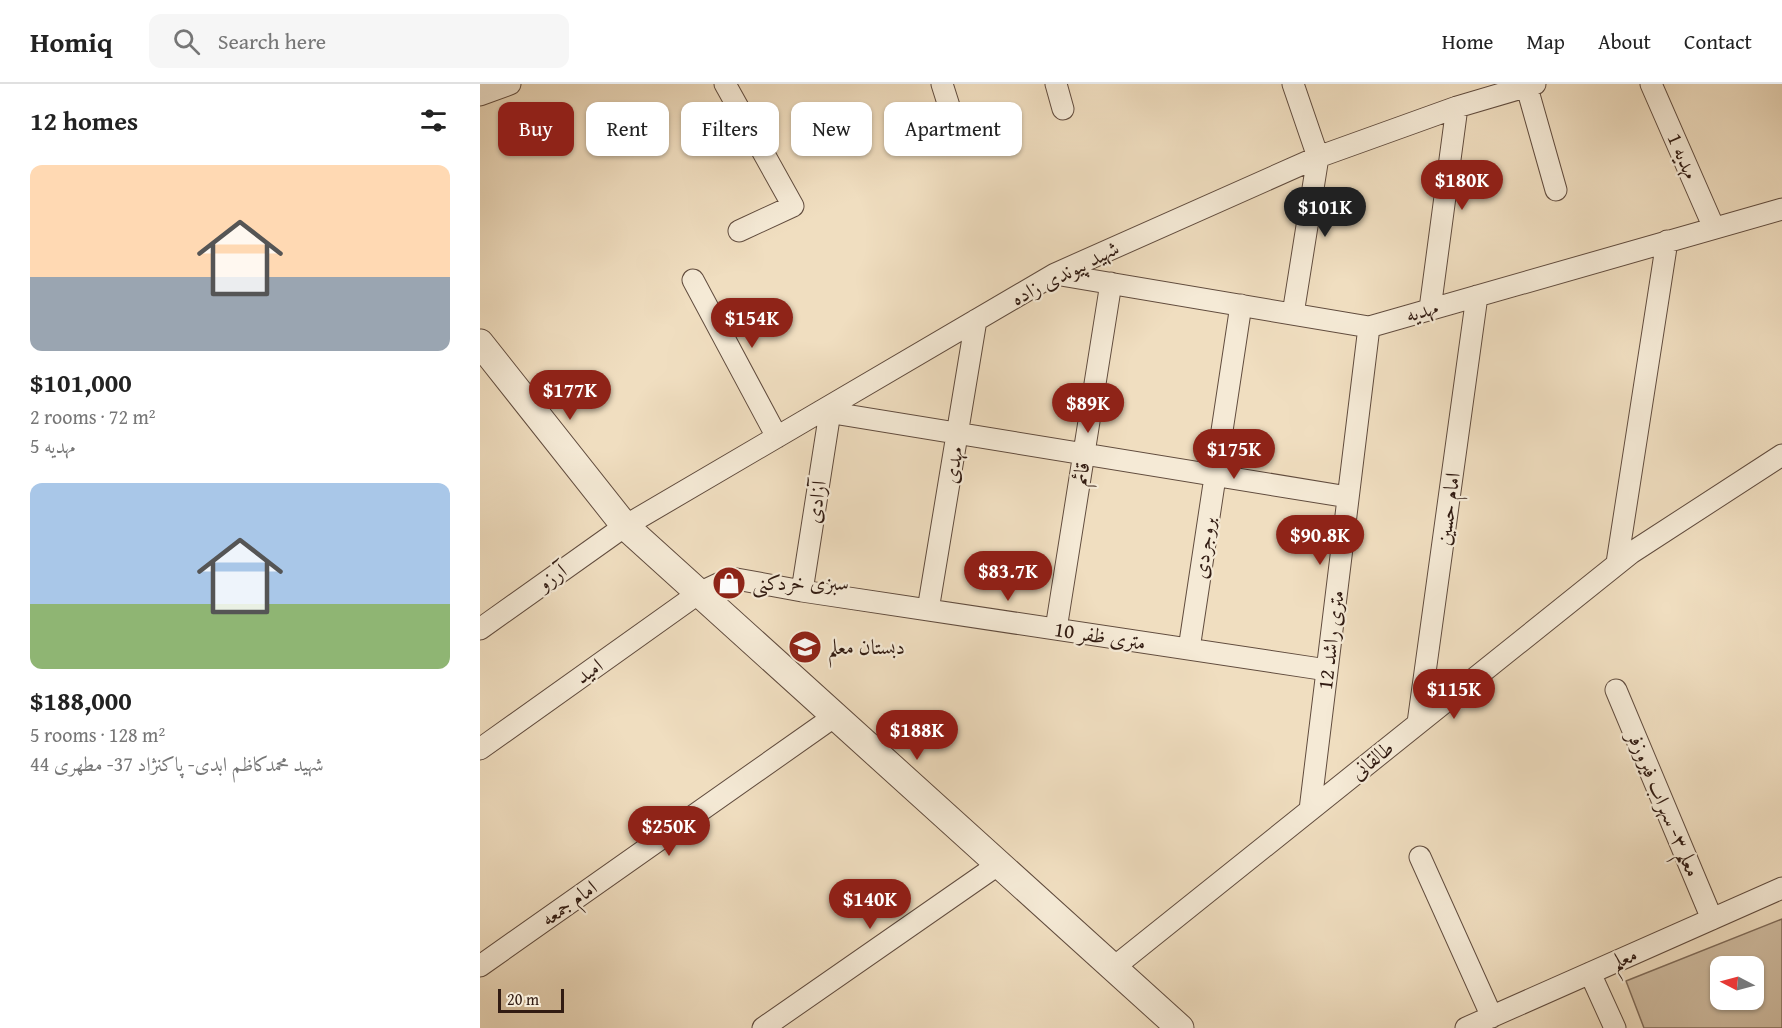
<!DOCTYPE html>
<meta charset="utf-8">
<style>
body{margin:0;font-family:"Gentium Book Plus",Amiri,serif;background:#f6f6f6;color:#222;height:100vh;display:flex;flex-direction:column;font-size:22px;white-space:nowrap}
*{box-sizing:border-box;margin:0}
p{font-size:20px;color:#767676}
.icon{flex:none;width:33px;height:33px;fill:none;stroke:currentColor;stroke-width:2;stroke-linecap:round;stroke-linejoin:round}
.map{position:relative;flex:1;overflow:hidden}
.side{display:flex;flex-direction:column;background:#fff;width:480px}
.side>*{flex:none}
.hud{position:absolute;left:18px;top:18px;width:570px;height:54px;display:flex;gap:12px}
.needle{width:39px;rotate:276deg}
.buttons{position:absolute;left:1230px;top:872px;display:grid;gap:12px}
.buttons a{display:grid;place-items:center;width:54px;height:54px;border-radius:12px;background:#fff;box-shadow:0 2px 4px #0004;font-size:30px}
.scale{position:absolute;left:18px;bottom:15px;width:66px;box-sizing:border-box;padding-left:6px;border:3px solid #311b12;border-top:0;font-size:16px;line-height:21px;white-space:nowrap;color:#311b12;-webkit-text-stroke:4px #f5ead6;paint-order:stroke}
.price{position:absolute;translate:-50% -51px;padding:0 14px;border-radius:21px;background:#8f2418;color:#fff;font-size:20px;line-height:39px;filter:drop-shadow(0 2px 3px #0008)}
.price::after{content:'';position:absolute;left:50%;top:36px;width:18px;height:14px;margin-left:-9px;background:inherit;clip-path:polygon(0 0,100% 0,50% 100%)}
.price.on{background:#222;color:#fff}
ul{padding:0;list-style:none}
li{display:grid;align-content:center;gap:12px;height:318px;padding:0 30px}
li span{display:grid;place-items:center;height:186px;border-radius:12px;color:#555}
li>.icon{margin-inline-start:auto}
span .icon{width:108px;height:108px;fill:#fffc;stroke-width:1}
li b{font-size:26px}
h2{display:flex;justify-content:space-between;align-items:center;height:72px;padding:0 30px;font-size:26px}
.pill{padding:0 21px;border-radius:12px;background:#fff;box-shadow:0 2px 4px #0004;font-size:21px;line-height:54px}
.pill.on{background:#8f2418;color:#fff}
header{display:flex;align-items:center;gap:36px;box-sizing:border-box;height:84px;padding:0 30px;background:#fff;border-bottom:2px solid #e0e0e0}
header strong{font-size:28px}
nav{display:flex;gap:33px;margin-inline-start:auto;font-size:21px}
.search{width:420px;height:54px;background:#f6f6f6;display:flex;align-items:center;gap:15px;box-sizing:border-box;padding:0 21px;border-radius:12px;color:#767676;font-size:22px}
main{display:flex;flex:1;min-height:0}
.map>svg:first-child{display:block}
.green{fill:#d0bda2;stroke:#806c5a;stroke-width:1.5;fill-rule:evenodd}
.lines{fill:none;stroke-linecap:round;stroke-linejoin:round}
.minor-casing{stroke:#614c3e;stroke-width:23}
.tertiary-casing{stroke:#614c3e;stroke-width:29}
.minor{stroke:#f5ead6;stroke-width:21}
.tertiary{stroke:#f5ead6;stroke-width:27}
.labels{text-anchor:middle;stroke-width:4.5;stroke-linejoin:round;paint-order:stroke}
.street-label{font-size:21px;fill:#311b12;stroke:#f5ead6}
.poi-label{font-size:21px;fill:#311b12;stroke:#f5ead6;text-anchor:start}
</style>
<header>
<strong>Homiq</strong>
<div class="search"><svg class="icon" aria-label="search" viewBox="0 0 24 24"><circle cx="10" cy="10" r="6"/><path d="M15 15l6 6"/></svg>Search here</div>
<nav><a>Home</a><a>Map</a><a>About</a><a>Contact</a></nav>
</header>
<main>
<section class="side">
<h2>12 homes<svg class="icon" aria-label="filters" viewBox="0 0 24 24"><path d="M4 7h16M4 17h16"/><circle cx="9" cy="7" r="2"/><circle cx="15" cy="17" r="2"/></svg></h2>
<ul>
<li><span style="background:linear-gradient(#ffd9b3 60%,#9aa5b1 0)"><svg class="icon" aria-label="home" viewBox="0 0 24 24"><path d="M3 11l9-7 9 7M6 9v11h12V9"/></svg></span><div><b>$101,000</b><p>2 rooms · 72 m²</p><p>مهدیه 5</p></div></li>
<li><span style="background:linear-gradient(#a9c7e8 65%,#8fb573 0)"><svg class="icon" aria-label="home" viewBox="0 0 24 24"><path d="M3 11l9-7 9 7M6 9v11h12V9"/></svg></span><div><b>$188,000</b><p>5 rooms · 128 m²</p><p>شهید محمدکاظم ابدی- پاکنژاد 37- مطهری 44</p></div></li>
</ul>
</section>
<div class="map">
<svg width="1302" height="944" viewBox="0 0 1302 944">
<rect width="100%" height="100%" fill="#f0dec0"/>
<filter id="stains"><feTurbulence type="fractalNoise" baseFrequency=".00333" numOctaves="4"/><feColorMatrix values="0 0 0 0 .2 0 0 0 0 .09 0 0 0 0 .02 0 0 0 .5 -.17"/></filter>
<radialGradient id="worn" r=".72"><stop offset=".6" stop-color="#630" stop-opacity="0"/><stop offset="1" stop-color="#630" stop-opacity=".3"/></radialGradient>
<path class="green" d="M1302,835v109h-138l-18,-47zM1240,882h34v33h-34z"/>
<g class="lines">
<defs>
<path id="minor" d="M245,0l68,122 -54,25
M462,0l18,57
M576,0l7,25
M1046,0l30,106
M1171,0l63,144
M0,11l30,-11
M575,190l314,53 413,-118
M213,196l84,157
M950,225l27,-202
M813,230l25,-157 -25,-73
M341,327l527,86
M1137,479l50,-322
M322,507l28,-179
M448,526l48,-290
M0,545l145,-103 430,-252 263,-117 139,-50 78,-23
M576,545l55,-346
M709,565l52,-344
M1136,606l96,229
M938,639l59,-427
M0,665l219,-156 32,-15 71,13 525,79
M830,726l59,-483
M940,773l72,160
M0,882l355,-250
M633,884l518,-415 151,-98
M1110,889l25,55
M283,944l236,-164
M986,944l316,-140"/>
<path id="tertiary" d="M0,259l145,183 555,502"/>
</defs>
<use href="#minor" class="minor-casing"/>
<use href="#tertiary" class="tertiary-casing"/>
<use href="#minor" class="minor"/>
<use href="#tertiary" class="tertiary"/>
</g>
<defs>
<symbol id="shop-disc" viewBox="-11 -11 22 22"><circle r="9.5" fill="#8f2418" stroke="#f5ead6"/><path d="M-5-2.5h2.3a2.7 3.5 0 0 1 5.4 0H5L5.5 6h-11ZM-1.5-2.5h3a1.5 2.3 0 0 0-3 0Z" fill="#fff"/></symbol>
<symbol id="school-disc" viewBox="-11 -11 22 22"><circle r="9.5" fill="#8f2418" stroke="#f5ead6"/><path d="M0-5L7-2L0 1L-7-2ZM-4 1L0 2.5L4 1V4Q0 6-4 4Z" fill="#fff"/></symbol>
</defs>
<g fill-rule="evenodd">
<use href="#shop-disc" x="230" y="480" width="38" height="38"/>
<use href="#school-disc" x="306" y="544" width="38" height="38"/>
</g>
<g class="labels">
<g class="street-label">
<text transform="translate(1203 72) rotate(66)" y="7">مهدیه 1</text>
<text transform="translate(585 189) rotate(-27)" y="7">شهید پیوندی زاده</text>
<text transform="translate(942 227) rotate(-16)" y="7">مهدیه</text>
<text transform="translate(473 381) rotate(-80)" y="7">مهدی</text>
<text transform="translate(601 390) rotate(-81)" y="7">قائم</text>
<text transform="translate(336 418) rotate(-81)" y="7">آزادی</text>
<text transform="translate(968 425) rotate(-82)" y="7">امام حسین</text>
<text transform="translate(724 464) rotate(-82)" y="7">بروجردی</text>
<text transform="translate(72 493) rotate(-35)" y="7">آرزو</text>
<text transform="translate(620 552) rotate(9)" y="7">10 متری ظفر</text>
<text transform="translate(851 556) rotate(-83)" y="7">12 متری راشد</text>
<text transform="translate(109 587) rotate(-35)" y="7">امید</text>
<text transform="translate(892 676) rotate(-39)" y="7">طالقانی</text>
<text transform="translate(1184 720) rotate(67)" y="7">معلم ۳- سهراب فیروزفر</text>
<text transform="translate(89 819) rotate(-35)" y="7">امام جمعه</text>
<text transform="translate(1144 874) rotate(-24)" y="7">معلم</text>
</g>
<g class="poi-label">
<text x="272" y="506">سبزی خردکنی</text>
<text x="348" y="570">دبستان معلم</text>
</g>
</g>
<rect width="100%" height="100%" filter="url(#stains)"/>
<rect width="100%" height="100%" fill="url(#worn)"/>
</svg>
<div class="buttons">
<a><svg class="needle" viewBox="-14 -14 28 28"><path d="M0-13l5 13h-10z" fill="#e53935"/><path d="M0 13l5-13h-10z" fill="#767676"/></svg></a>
</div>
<div class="scale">20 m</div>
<b class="price" style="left:982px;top:127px">$180K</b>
<b class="price on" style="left:845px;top:154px">$101K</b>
<b class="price" style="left:272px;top:265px">$154K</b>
<b class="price" style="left:90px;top:337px">$177K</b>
<b class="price" style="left:608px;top:350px">$89K</b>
<b class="price" style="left:754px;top:396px">$175K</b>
<b class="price" style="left:840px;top:482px">$90.8K</b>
<b class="price" style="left:528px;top:518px">$83.7K</b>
<b class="price" style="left:974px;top:636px">$115K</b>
<b class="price" style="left:437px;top:677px">$188K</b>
<b class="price" style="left:189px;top:773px">$250K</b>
<b class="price" style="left:390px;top:846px">$140K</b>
<div class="hud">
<a class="pill on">Buy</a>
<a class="pill">Rent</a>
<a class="pill">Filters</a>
<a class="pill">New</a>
<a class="pill">Apartment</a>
</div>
</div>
</main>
